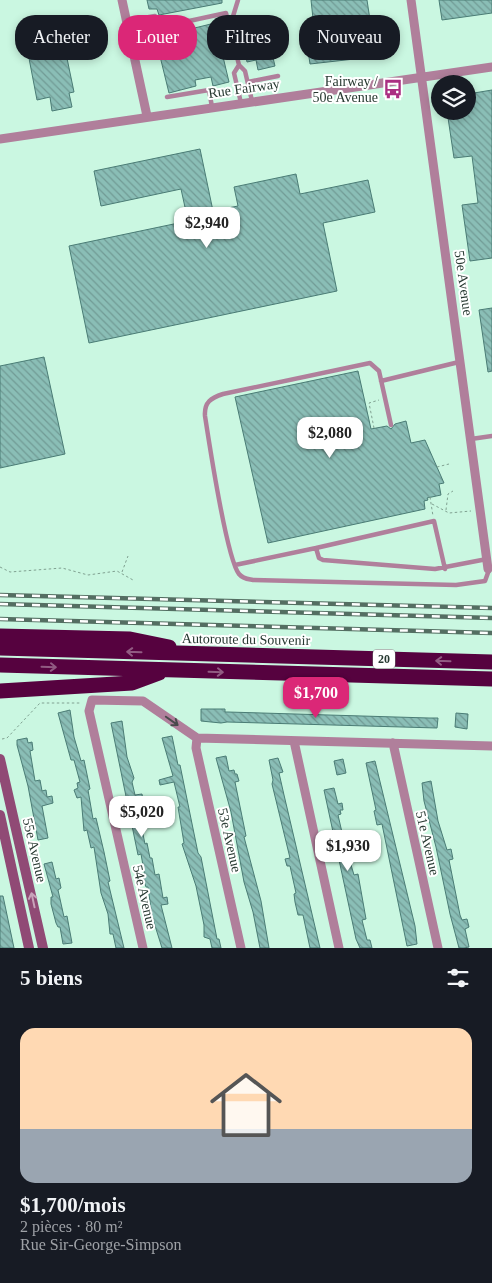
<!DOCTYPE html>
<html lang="fr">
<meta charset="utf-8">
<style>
body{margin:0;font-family:Georgia,serif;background:#242831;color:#f1f3f6;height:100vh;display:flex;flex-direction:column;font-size:19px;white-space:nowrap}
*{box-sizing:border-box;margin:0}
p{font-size:16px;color:#9ea1a6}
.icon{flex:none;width:28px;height:28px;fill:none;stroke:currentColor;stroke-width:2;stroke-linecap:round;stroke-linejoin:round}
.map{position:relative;height:948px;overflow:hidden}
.side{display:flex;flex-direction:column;background:#171b24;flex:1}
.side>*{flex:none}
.banner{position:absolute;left:15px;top:15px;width:462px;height:45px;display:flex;gap:10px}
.buttons{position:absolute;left:431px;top:75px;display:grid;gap:10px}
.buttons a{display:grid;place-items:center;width:45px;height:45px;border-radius:50%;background:#171b24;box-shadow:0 2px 8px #0003;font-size:25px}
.price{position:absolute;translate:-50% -42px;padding:0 11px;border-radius:10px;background:#fff;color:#222;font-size:16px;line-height:32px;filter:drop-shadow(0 1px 2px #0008)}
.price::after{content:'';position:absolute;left:50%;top:30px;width:15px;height:11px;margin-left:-8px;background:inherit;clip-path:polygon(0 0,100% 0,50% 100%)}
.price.selected{background:#db2777;color:#fff}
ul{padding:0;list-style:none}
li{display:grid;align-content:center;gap:10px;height:265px;padding:0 20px}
li span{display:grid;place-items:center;height:155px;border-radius:15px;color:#555}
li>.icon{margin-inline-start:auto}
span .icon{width:90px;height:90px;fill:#fffc;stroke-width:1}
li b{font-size:21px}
h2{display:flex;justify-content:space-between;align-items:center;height:60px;padding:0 20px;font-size:21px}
.chip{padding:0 18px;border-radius:20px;background:#171b24;box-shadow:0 2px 8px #0003;font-size:18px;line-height:45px}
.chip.selected{background:#db2777;color:#fff}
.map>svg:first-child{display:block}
.building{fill:url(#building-back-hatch);stroke:#4a7c75}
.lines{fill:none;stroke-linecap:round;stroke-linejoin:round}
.path{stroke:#80a191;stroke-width:1;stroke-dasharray:2.5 2.5;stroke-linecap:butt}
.lane{stroke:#b07f9b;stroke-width:4.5}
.street{stroke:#b07f9b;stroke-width:9}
.secondary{stroke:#904a75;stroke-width:10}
.highway{stroke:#56023f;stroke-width:15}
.rail-casing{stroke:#546e62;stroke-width:4.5}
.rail{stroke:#fff;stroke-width:2.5;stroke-dasharray:8;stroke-linecap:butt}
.oneway{stroke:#915b82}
.oneway2{stroke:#494a4c}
.oneway3{stroke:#c8a4ba}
.labels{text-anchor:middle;stroke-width:4;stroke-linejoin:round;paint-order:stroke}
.shield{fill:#fff;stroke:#68746f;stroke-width:1}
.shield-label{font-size:12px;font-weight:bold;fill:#273931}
.poi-label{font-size:14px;fill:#273931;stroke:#fff;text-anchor:end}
.street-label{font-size:14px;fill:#273931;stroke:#fff}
</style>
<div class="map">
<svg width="492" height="948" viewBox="0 0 492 948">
<defs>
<pattern id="building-back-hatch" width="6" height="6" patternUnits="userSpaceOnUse" patternTransform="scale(1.25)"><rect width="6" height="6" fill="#8abeb6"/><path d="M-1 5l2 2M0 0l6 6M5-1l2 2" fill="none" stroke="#719b95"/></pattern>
</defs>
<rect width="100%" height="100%" fill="#caf7e1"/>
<path class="building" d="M147,0h75v3l-63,12 -2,-6h-8z
M311,0h56l3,20 7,2 4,34 -71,8 -5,-34 9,-2z
M439,0h53v13l-50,7z
M263,16l12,50 -17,4 -2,-10 -9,2 -9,-40z
M50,22l3,15 3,-1 1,4 6,-1 11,53 -5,1 3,14 -20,4 -2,-14 -13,3 -14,-73z
M215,23l14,59 -16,4 -2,-9 -16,3 1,6 -27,7 -12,-49 15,-3 -2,-7z
M492,90v168l-22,3 -8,-56 16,-2 -6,-47 -18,2 -7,-47h21v-17z
M200,149l13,62 25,-5 -4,-19 62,-13 4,20 68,-14 7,32 -52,11 14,68 -248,52 -20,-97 119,-25 -7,-32 -80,17 -7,-35z
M492,308v63l-4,1 -9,-62z
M44,357l21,97 -65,14v-102z
M358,371l13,58 16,-3 4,3 4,-5 11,-3 5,22 14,-3 19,43 -5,1 2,11 -14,3 1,2 -4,1 1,8 -157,34 -33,-146z
M201,709h24v3h3l201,6h9l-1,10 -210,-6 -6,1 -20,-2z
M70,710l4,27 7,24 3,-1 6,29 -2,1 5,29 3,-1 8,34 6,29 -2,1 16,66h-8l-3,-14h-3l-2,-20 -7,-21 -7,-46 -3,1 -4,-18 -3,1 -3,-34 -4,1 -3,-8 4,-2 -1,-5 3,-1 -6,-22h-3l-13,-47z
M456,713l12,1 -1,15 -12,-2z
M122,721l5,36 7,21 -2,4 3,13 7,-1 1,7 3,13 -7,1 6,29 2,-1 3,15h2l3,17 4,-1 4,24 4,-1 1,7 -7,1 11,43h-10l-10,-32 -4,-29h-2l-3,-9 2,-1 -4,-23 -3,1 -27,-132z
M172,736l6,29h2l18,88 3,4 16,82h2l2,9h-9l-2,-9 -6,-2v-12l-8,-39 -14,-42 2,-1 -6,-36h2l-6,-25 -14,3 -1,-5 14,-4 -11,-38z
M27,738l1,5 4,-1 1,8 -3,1 5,30 5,-1 2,11 4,-1 1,7 5,-1 1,7 -11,3 6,32 -10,2 -10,-54 -11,-41v-5z
M226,756l3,15 5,-1 1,4h2l2,7 -4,1 11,54 -2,1 17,64 8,47h-9l-7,-36 -9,-30 -13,-70 -15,-54z
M278,758l5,14 -4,1 5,22 36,153h-10l-7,-33h-5l-3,-13 -1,-8 2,-1 -6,-27h-3l-2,-7 5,-1 -18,-74 1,-4 -4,-20z
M343,759l3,14 -9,2 -3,-14z
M375,761l40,165 2,18 -10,2 -25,-122 -5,1 -3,-14 2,-1 -10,-47z
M431,781l7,40 9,29 4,-1 2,10 -4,1 11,55 2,5 5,-1 2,8 -4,2 4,18 -5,1h-5l-9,-34 -14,-67 -12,-46 -2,-18z
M334,788l4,16 4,-1 1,7h-3l1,4 -3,1 6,26 10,34 4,-1 8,45 -4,1 5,20h3l2,8h-12l-4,-9 -32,-149z
M52,862l4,17 3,-1 2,10 -3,2 6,27 3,-1 5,27 -9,1 -3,-17h-2l-2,-4 -5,-19v-7h2l-9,-33z
M0,896h3l11,52h-14z"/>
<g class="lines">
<path class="path" d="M374,428l-5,-25 10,-3
M437,467l12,-3
M430,497l3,19
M432,504l17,9 22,-2
M446,510l2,-16 5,-3
M0,567l10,5 52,-4 26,7 29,-4 16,9
M122,572l6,-16
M2,739l5,-1 33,-35h41"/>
<path class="lane" d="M126,21l29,-5
M230,26l8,-26
M129,34l97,-21 13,52 6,6 7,30
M239,65l-5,8 7,30
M248,82l30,-6
M167,97l42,-7 3,17
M381,381l78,-19
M391,425l-12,-54 -9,-8 -147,31c-12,4 -19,8 -18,22 4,26 22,143 34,158 4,5 9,5 14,6l203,5 29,-4 4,-11
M471,439l21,-3
M316,548l118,-27 11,48
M235,565l81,-17 3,10 4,2 112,9 52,-10"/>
<path class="street" d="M122,0l25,116
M411,0l77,569
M0,139l492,-72
M197,738l-1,10 45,200
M294,741l45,207
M393,743l45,205
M143,948l-54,-237 3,-11 51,1 54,37 295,8"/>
<path class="secondary" d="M0,759l43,189
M0,815l29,133"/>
<path class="highway" d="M0,636l130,3 39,8
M0,648l492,14
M0,665l492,14
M0,691l132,-8 27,-10"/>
<defs>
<path id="rail" d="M0,595l492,13
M0,604l492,14
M0,619l492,14"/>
</defs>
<use href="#rail" class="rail-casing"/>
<use href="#rail" class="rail"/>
</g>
<defs><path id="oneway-shaft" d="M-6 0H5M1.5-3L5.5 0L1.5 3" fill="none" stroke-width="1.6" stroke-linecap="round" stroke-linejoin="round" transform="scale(1.25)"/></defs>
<g class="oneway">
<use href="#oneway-shaft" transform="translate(134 652) rotate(-178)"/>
<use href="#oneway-shaft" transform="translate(443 661) rotate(-178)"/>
<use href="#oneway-shaft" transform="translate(49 667) rotate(2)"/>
<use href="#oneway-shaft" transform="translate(216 672) rotate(2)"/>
</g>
<use class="oneway2" href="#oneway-shaft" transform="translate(172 721) rotate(35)"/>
<use class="oneway3" href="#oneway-shaft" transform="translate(33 900) rotate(-102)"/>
<defs>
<symbol id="bus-bare" viewBox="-9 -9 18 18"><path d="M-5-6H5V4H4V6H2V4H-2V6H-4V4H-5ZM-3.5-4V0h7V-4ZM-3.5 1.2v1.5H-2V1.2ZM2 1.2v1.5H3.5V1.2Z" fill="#aa2f82" stroke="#fff" stroke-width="2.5" paint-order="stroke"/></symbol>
</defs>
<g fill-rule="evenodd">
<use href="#bus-bare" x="379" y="75" width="28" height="28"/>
</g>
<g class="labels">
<rect class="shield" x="373" y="649.5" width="22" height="19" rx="4"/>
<g class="shield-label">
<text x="384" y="663">20</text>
</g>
<g class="poi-label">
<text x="378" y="86">Fairway /<tspan x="378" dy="16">50e Avenue</tspan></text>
</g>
<g class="street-label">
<text transform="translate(244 88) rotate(-8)" y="5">Rue Fairway</text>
<text transform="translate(464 283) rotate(82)" y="5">50e Avenue</text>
<text transform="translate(246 639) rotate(1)" y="5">Autoroute du Souvenir</text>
<text transform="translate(230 840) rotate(77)" y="5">53e Avenue</text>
<text transform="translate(428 843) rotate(77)" y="5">51e Avenue</text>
<text transform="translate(35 850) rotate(77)" y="5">55e Avenue</text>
<text transform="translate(145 897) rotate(77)" y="5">54e Avenue</text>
</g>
</g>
</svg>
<div class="buttons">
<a><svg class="icon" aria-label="layers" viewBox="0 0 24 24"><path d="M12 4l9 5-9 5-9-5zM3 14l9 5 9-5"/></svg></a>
</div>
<b class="price" style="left:207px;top:249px">$2,940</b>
<b class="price" style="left:330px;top:459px">$2,080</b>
<b class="price selected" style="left:316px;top:719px">$1,700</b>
<b class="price" style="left:142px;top:838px">$5,020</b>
<b class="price" style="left:348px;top:872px">$1,930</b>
<div class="banner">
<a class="chip">Acheter</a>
<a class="chip selected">Louer</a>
<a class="chip">Filtres</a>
<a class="chip">Nouveau</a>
</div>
</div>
<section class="side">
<h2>5 biens<svg class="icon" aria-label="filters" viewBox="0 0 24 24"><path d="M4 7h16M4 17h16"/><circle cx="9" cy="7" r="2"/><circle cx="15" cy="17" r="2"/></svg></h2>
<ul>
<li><span style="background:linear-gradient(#ffd9b3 65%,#9aa5b1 0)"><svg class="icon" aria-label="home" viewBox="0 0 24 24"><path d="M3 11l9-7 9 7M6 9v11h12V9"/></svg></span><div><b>$1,700/mois</b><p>2 pièces · 80 m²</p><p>Rue Sir-George-Simpson</p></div></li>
</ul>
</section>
